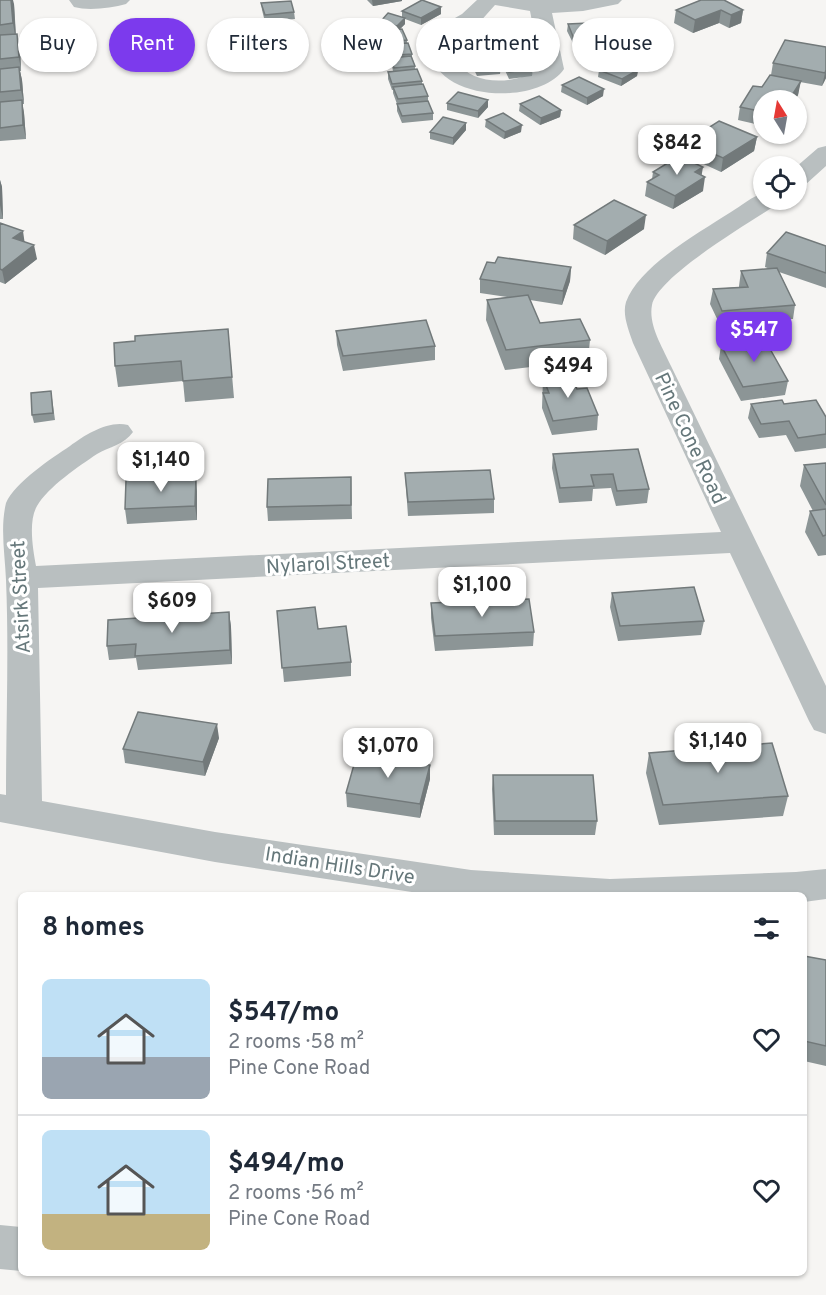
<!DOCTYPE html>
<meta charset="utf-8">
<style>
body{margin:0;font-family:Overpass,sans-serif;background:#f2f2f3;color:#1f2937;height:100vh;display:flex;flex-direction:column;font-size:22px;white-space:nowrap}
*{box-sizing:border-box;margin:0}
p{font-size:20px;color:#747a83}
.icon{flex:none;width:33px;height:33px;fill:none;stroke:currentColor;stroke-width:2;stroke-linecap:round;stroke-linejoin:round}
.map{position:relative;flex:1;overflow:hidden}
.side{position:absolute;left:18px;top:892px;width:789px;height:384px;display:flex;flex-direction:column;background:#fff;border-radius:9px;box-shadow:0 2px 4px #0004}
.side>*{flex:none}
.top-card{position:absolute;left:18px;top:18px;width:790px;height:54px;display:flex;gap:12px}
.needle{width:39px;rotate:349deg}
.controls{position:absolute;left:753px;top:90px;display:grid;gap:12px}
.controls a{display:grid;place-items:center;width:54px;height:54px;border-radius:50%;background:#fff;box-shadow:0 2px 4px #0004;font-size:30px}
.price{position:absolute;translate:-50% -51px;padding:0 14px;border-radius:12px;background:#fff;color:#222;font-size:20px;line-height:39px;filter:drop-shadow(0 2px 3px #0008)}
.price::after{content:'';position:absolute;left:50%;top:36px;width:18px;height:14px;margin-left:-9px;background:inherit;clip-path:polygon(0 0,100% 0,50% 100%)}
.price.current{background:#7c3aed;color:#fff}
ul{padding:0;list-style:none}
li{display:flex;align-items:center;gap:18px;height:150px;padding:0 24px}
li+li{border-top:2px solid #e0e1e3}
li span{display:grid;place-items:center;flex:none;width:168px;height:120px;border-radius:9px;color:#555}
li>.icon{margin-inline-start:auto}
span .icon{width:72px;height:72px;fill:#fffc;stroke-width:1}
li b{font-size:26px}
h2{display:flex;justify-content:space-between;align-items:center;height:72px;padding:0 24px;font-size:26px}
.tag{padding:0 21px;border-radius:27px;background:#fff;box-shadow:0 2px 4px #0004;font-size:21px;line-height:54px}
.tag.current{background:#7c3aed;color:#fff}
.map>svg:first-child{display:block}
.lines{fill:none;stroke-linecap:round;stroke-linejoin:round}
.minor{fill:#b9bfc0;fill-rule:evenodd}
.wall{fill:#8c9596}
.shaded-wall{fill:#72797a}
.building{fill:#a3adaf;stroke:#72797a;stroke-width:1.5}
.labels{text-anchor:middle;stroke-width:6;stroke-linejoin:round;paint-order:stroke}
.street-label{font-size:20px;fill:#65777a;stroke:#fff}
</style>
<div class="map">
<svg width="826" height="1295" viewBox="0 0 826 1295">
<rect width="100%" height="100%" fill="#f6f5f3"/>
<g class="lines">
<path class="minor" d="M69,0h61l-4,4c-15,4 -37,7 -52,3z
M477,0h145l-4,4 -35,7 -31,2 12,56c-25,37 -129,33 -134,-20 -1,-7 -2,-12 2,-18l30,-17zM495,5l35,6 11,56c-21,17 -67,21 -85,-6 -4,-7 -4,-14 -5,-22l27,-15z
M826,146v20l-21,19 -9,2v-20l22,-19z
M764,193v7h15l-3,5c-27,18 -118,71 -124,100 -4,20 11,43 19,61l155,320v48l-12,-4 -5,-9 -79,-168 -692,35 4,213 173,31 256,38 139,9 186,-7 30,-3v30l-22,3v-6h-366l-223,-34 -215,-40v-28l6,1c0,-72 3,-144 0,-215 -1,-25 -6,-52 0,-77 9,-21 46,-45 64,-57 16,-12 39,-26 58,-21l5,7c-8,12 -24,15 -36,22 -18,12 -49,33 -60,52 -9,15 -4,44 -1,60l685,-34 -88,-189c-4,-12 -11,-28 -7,-41 13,-36 74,-70 105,-90 10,-6 21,-16 33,-19z
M0,1225l21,2v44l-21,-2z"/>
</g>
<path class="wall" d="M0,0l14,4 2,30 4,13 1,24h-1l2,9 2,24h-2l2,9 2,26 -26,2z
M367,0h35v1l-29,5z
M261,3l33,9 1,7 -30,3 -3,-12z
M676,10h67l-2,13 -12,5 -10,-5 -26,10 -19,-10z
M402,11l39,3 -20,11 -16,-6v5l-5,5 7,11v3l5,11v3l3,9v3l7,12v3l6,12v5l5,12v7l-31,3 -5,-12v-7l-4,-11v-3h-1l-4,-11v-7l5,-1 -2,-9 -8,1 -4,-13h-2l-4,-11v-7l16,-2 -9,-2v-6l22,-5z
M500,22l-1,7 -7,14 -1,-1 -3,11 13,14 -1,7 -23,2 -7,-15 1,-7h-7v-7l6,-10v-4z
M602,22l33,18 -24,3 -10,-14z
M568,24l28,13v6l-22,2 -7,-14z
M529,31l-6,15 -2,-1v10l12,14 -1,7 -23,3 -7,-15v-7l17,-2 -18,1v-20z
M576,45l27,12 -1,7 -21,1 -6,-13z
M826,47v31l-4,8 -22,-4 -2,13 -3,5h-31v26l-26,-6 2,-13 22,-20 9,-12 2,-12z
M599,70h39l-1,6 -16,10 -23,-9z
M562,85l41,11 -16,9 -26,-13z
M447,103l41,4 -10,11 -31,-8z
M520,104l41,6 -1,7 -20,8 -21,-14z
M486,120l35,12 -17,7 -19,-12z
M466,123v7l-13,15 -23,-6v-7z
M757,137l-3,14 -33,21 -37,-17 2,-13z
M653,172l49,3 1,16 -30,18 -28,-13 2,-14 5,-3z
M0,180l2,7 1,32h-3z
M0,223l25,19 12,17 -32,25 -5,-2z
M574,225l70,4 -39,26 -32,-16z
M826,246v42l-47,-16 16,33 -2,14 -73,6 -10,-21 3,-15 26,-2v-1l2,-15 29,-2 -5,-2 2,-14z
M495,263l76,4 -1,14 -8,24 -32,-5 10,23 50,17 -2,20 -83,10 -19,-50 1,-20 20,-3 -27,-4v-14z
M228,329l6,69 -49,4 -2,-21 -65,6 -3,-21z
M336,331l99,15v14l-92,11 -6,-26z
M721,345l67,36 -3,14 -44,6 -22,-42z
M543,378l34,11 21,26 -1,15 -45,5 -10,-27z
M51,391l4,29 -21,3 -2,-8z
M751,404h33l42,13v31l-31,4 -9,-17 -27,3 -11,-20z
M638,449l11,40 -2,14 -31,3 -5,-18 -18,1 -1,12 -33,2 -7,-35 1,-14z
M826,463v92l-8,1 -13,-24 5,-21h3l-13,-25 4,-21z
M405,473l89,26v14l-86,3 -2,-28z
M351,477l1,42 -84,2 -1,-14z
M197,491v29l-70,4 -2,-15z
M612,593l92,28 -3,14 -83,6 -8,-34z
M431,603l103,29 -1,14 -98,5 -4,-33z
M277,611l74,51v14l-67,6z
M229,612l2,15 1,37 -94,6 -2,-12 -27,2 -2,-14z
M219,738l-14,38 -80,-13 -2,-14z
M649,753l139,43 -5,20 -124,9 -13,-52z
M493,775l104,46 -2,14h-101l-2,-46z
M430,779l-10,39 -73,-11 -1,-14z
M804,956l22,4v106l-22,-5z"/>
<path class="shaded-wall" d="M11,0h2l1,4 2,38 -3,-19z
M372,0h30v1l-29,5z
M441,7v7l-20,11v-7z
M721,10l-2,13 -26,10 2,-13z
M743,10l-2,13 -12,5 2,-13z
M405,18v6l-8,8v-6z
M500,22l-1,7 -7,14v-7z
M529,25v6l-6,15v-7z
M636,33l-1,7 -24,3 1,-7z
M17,34l3,13 1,24 -2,-14z
M491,38v7l-4,11v-7z
M19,67l3,13 2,24 -3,-14z
M638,70l-1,6 -16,10 1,-7z
M826,70v8l-4,8 3,-13z
M801,81l-3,14 -3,5h-6z
M604,89l-1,7 -16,9v-7z
M22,100l2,13 2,26 -3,-14z
M488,100v7l-10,11v-7z
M561,110l-1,7 -20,8 1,-7z
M466,123v7l-13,15v-7z
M522,125l-1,7 -17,7 1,-7z
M757,137l-3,14 -33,21 2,-14z
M703,167l-2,12 4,-2 -2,14 -30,18 2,-13 20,-24z
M0,180l2,7 1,32 -3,-14z
M646,215l-2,14 -39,26 2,-14z
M23,231l2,14 -12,-7z
M34,245l3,14 -32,25 -3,-14z
M571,267l-1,14 -8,24 1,-14z
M196,476l1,15v29l-2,-14z
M229,612l2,15 1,37 -2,-14z
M217,724l2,14 -14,38 -2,-14z
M430,765v14l-10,39v-14z"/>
<path class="building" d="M0,0h11l2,23 -13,2z
M422,0l19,7 -20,11 -19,-7z
M701,0h23l19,10 -12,5 -10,-5 -26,10 -19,-10z
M291,1l3,11 -29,3 -4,-12z
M388,13l17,5 -8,8 -17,-4z
M478,19l22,3 -8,14 -22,-3z
M625,19l11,14 -24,3 -10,-14z
M507,22l22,3 -6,14 -22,-3z
M589,23l7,14 -22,2 -6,-15z
M402,29l5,11 -30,3 -4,-11z
M17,34l2,23 -19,2v-24z
M468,36l23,2 -4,11 -23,-2z
M785,40l41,7v23l-1,3 -52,-10z
M408,43l4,11 -29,2 -4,-11z
M500,43h21v6h-20z
M597,44l6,13 -21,1 -6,-13z
M494,52l7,15 -24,2 -7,-14z
M526,55l7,14 -24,3 -7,-15z
M411,56l4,10 -21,2 -3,-10z
M615,60l23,10 -16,9 -23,-9z
M19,67l2,23 -21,2v-23z
M417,69l5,12 -30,3 -4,-12z
M770,75l31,6 -12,19h-25v12l-24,-5 13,-21 9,1z
M579,77l25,12 -17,9 -25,-13z
M423,84l5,12 -30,3 -5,-12z
M458,92l30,8 -10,11 -31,-8z
M539,96l22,14 -20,8 -21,-14z
M22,100l1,25 -23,3v-26z
M428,101l5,12 -31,3 -5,-12z
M503,113l19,12 -17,7 -19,-12z
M443,117l23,6 -13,15 -23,-6z
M719,121l38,16 -34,21 -37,-16z
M679,156l24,11 -8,5 10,5 -30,19 -28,-14 12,-7 -6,-3z
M614,200l32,15 -39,26 -33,-16z
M0,223l23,8 -10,7 21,7 -32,25 -2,-1z
M786,232l40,14v27l-59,-20z
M498,257l73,10 -8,24 -83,-12 7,-17 8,1z
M777,268l18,37 -73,6 -9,-22 35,-2 -7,-16z
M528,295l12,28 40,-4 10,21 -84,10 -19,-50z
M426,320l9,26 -92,10 -7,-25z
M228,329l4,48 -49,4 -2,-20 -66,5 -1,-23 21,-2v-5z
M765,340l23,41 -45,6 -22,-42z
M571,375l6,14 10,-1 11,27 -45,6 -10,-28h6l-6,-15z
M51,391l2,22 -21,2 -1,-22z
M782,400l2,4 32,-4 10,17v17l-28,4 -9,-17 -28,3 -10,-20z
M638,449l11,40 -32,2 -4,-17 -22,1 3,11 -34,2 -7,-34z
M826,463v42l-22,-40z
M490,470l4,29 -86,3 -3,-29z
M196,476l-1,30 -70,3 1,-29z
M351,477v28l-84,2 1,-28z
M826,509v26l-3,1 -13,-25z
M694,587l10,34 -84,5 -8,-33z
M529,599l5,33 -99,4 -4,-33z
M315,607l3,22 28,-3 5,36 -69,6 -5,-57z
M229,612l1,38 -95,6 1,-12 -29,2 1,-26z
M138,712l79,12 -14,38 -80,-13z
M772,743l16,53 -125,9 -14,-52z
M357,754l73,11 -10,39 -74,-11z
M493,775h100l4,46h-102z
M19,903h2v45z
M804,956l22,4v86l-22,-5z"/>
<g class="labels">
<g class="street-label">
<text transform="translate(691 438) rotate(65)" y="7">Pine Cone Road</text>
<text transform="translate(328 563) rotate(-3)" y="7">Nylarol Street</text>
<text transform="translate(20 597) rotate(-93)" y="7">Atsirk Street</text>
<text transform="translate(340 865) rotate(9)" y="7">Indian Hills Drive</text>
</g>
</g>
</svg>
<div class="controls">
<a><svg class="needle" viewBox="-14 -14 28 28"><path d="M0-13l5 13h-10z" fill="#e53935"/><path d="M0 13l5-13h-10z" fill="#747a83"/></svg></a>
<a><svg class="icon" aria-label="locate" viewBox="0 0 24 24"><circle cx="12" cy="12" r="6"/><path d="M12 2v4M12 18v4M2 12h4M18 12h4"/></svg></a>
</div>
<b class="price" style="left:677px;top:176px">$842</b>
<b class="price current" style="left:754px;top:363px">$547</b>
<b class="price" style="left:568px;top:399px">$494</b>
<b class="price" style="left:161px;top:493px">$1,140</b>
<b class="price" style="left:482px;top:618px">$1,100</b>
<b class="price" style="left:172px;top:634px">$609</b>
<b class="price" style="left:718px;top:774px">$1,140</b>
<b class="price" style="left:388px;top:779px">$1,070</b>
<div class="top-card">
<a class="tag">Buy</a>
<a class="tag current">Rent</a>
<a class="tag">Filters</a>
<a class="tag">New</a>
<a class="tag">Apartment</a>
<a class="tag">House</a>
</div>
<section class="side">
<h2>8 homes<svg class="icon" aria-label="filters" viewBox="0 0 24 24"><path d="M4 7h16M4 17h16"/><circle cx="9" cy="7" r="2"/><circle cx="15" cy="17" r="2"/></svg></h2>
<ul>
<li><span style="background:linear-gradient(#bfe0f5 65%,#9aa5b1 0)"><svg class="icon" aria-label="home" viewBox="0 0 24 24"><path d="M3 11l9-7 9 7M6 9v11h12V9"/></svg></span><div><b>$547/mo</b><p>2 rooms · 58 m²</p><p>Pine Cone Road</p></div><svg class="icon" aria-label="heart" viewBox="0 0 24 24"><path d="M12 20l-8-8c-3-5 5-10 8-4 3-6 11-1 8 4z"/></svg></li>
<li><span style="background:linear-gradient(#bfe0f5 70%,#c2b280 0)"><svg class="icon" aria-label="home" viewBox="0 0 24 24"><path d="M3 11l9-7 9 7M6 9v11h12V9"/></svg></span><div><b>$494/mo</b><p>2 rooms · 56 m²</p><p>Pine Cone Road</p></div><svg class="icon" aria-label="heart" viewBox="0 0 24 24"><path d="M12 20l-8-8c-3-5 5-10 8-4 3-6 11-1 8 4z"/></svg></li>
</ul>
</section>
</div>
